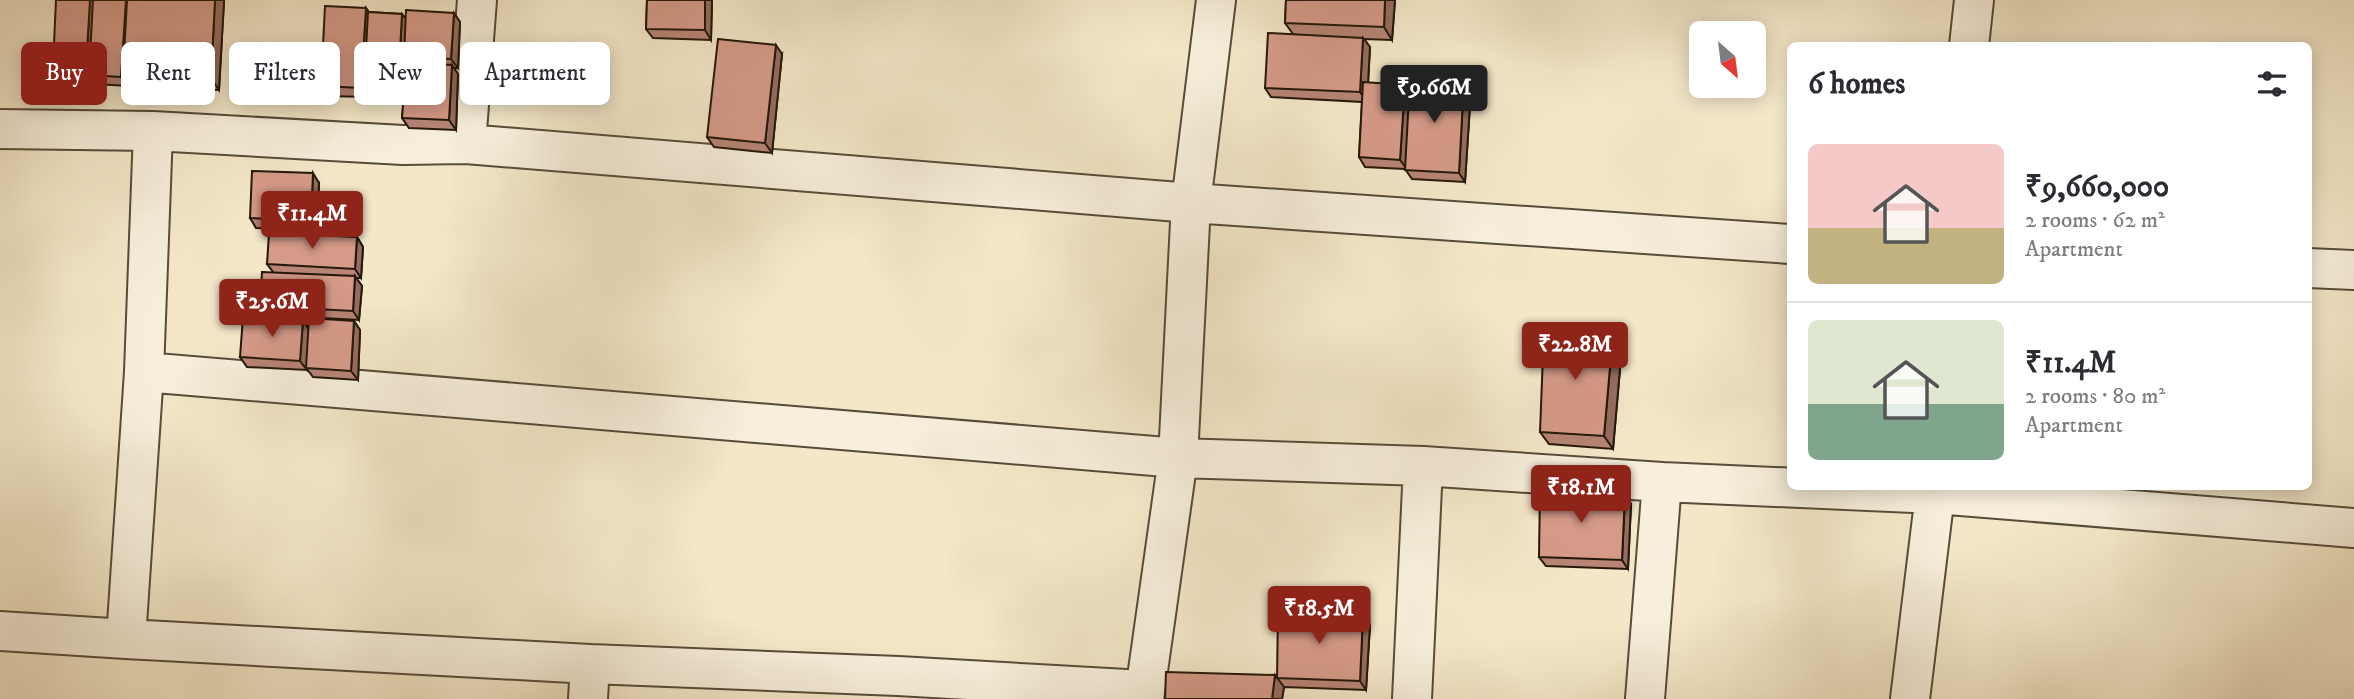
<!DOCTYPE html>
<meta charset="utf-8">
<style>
body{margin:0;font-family:"IM FELL DW Pica",serif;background:#f2f2f3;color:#2b2b33;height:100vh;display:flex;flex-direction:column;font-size:26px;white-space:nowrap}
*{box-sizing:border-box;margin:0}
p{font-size:23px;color:#7c7c81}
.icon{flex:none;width:38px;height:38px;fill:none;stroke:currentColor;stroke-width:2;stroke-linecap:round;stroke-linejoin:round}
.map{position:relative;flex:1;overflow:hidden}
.details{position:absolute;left:1787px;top:42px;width:525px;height:448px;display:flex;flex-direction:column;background:#fff;border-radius:10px;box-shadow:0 4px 18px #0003}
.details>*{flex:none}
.top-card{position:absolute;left:21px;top:42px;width:665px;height:63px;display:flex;gap:14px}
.needle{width:46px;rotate:152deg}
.fabs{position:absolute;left:1689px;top:21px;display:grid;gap:14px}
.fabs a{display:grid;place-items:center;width:77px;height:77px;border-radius:10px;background:#fff;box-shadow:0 4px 18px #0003;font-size:35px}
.price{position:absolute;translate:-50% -60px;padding:0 16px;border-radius:7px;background:#8f2418;color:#fff;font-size:23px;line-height:46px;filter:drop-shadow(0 2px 4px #0008)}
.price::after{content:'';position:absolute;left:50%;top:42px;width:21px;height:16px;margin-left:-10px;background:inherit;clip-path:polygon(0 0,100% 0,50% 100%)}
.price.on{background:#222;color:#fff}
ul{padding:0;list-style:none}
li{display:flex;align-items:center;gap:21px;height:175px;padding:0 21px}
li+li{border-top:2px solid #e1e1e2}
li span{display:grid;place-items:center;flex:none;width:196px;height:140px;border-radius:10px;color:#555}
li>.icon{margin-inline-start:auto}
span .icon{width:84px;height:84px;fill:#fffc;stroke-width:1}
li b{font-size:30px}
h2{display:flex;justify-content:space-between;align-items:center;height:84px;padding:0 21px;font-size:30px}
.chip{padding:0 24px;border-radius:10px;background:#fff;box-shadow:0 4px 18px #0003;font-size:24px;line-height:63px}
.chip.on{background:#8f2418;color:#fff}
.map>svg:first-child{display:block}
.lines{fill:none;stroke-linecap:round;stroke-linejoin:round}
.minor-casing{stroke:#574c39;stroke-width:42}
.minor{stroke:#f7efdb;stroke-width:38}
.wall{fill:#b78475;stroke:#231809;stroke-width:2}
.shaded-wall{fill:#956c5f;stroke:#231809;stroke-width:2}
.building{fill:#d59a88;stroke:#231809;stroke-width:2}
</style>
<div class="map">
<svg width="2354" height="699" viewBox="0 0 2354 699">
<rect width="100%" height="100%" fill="#f3e7c8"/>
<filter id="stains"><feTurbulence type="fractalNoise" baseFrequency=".00286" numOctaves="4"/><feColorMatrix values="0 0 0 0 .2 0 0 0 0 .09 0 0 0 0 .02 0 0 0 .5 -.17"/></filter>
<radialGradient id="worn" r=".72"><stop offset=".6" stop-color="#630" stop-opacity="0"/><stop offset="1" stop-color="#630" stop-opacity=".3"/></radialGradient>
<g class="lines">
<defs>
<path id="minor" d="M1969,46l5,-46
M0,129l153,2
M466,144l11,-144
M2308,268l46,2
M144,372l1034,86 245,8 239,16 274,12 418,34
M0,631l126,8
M1144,690l-246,-14 -308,-12 -464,-25 18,-267 9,-241 250,14 63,-1 725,59 599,41
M588,699l2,-35
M1144,699l34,-241 13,-255 25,-203
M1412,699l11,-233
M1645,699l17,-217
M1910,699l26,-213"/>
</defs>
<use href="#minor" class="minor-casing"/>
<use href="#minor" class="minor"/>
</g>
<path class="wall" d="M647,0h65l-1,40 -58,-2 -7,-9z
M1286,0h109l-3,40 -28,-1 6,8 -2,36 37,2 5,7 61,-2 -6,92 -53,-3 -7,-10 -40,-2 -6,-10 3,-55 -91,-5 -6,-9 28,-54 -8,-11z
M224,1l-5,89 -87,-4 -4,-5v5l-33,-2 -5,-7 -31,-2 -6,-9z
M366,8l3,4 33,2 4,5 48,-6 6,9 -2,46h-4l4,6 -2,56 -47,-2 -7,-10 2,-19 -33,-2 -3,-4v4l-41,-1 -6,-10z
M782,54l-10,99 -58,-6 -7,-10z
M319,183l-2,47 -61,-2 -6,-10z
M357,237l6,10 -2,31h-5l6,8 -3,34 -92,-5 -7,-9 13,-34 -6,-8z
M303,320l5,8 46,-7 6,9 -2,50 -45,-3 -6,-8v1l-60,-3 -7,-10z
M1613,333l9,13 -9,103 -64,-5 -9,-12z
M1631,504l-3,65 -82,-3 -7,-9z
M1370,625l-4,65 -82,-3 -2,12h-117l110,-24 2,3z"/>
<path class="shaded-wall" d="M90,0h7l-5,75 -6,-7z
M126,0h7l-10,73 5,8v5l-7,-9z
M215,0h8l1,1 -5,89 -8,-12z
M705,0h7l-1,40 -6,-10z
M1385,0h10l-3,40 -8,-13z
M366,8l6,9 -8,71 4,5v4l-7,-9z
M454,13l6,9 -2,46 -7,-9z
M402,14l7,9 -5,34 3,4 -2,38 -7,-10z
M1363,38l7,9 -3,55 -7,-10z
M776,45l6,9 -10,99 -7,-10z
M452,65l6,9 -2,56 -7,-10z
M1464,81l7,9 -6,92 -6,-9z
M1405,85l6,9 -4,75 -7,-9z
M313,173l6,10 -2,47 -6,-9z
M357,237l6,10 -2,31 -6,-9z
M355,276l7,10 -3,34 -6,-9z
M303,320l6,10 -2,40 -7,-9z
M354,321l6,9 -2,50 -7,-9z
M1613,333l9,13 -9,103 -9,-13z
M1625,495l6,9 -3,65 -6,-9z
M1363,616l7,9 -4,65 -6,-9z
M1275,675l9,12 -2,12h-10z"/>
<path class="building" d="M56,0h34l-4,68 -33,-2z
M93,0h33l-5,77 -32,-2z
M127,0h88l-4,78 -88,-5z
M647,0h58v30l-59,-1z
M1286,0h99l-1,27 -99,-4z
M325,6l41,2 -5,80 -40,-2z
M406,10l48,3 -3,46 -47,-2z
M368,12l34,2 -4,75 -34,-1z
M1268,33l95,5 -3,54 -95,-4z
M718,39l58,6 -11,98 -58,-6z
M406,63l46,2 -3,55 -47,-2z
M1410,78l54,3 -5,92 -54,-3z
M1363,82l42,3 -5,75 -41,-3z
M252,171l61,2 -2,48 -61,-3z
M269,233l88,4 -2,32 -88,-5z
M262,272l93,4 -2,35 -93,-5z
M243,317l60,3 -3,41 -60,-4z
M309,318l45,3 -3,50 -45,-3z
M1544,329l69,4 -9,103 -64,-4z
M1540,489l85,6 -3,65 -83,-3z
M1278,611l85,5 -3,65 -83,-3z
M1166,672l109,3 -3,24h-107z"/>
<rect width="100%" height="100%" filter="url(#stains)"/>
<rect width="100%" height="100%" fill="url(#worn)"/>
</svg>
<div class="fabs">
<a><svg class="needle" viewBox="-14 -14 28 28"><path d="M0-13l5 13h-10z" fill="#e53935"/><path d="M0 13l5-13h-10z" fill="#7c7c81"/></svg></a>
</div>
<b class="price on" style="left:1434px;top:125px">₹9.66M</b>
<b class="price" style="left:312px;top:251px">₹11.4M</b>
<b class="price" style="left:272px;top:339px">₹25.6M</b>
<b class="price" style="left:1575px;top:382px">₹22.8M</b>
<b class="price" style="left:1581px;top:525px">₹18.1M</b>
<b class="price" style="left:1319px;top:646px">₹18.5M</b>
<div class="top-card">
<a class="chip on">Buy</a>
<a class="chip">Rent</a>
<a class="chip">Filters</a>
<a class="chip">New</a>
<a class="chip">Apartment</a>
</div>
<section class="details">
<h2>6 homes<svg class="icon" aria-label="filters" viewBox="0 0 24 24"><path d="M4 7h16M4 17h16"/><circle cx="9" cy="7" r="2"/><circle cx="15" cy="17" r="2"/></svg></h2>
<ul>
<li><span style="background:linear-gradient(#f6c9c9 60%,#c2b280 0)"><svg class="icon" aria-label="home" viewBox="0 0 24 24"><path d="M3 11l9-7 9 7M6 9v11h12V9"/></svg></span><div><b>₹9,660,000</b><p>2 rooms · 62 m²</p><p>Apartment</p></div></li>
<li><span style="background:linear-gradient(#dfe7d0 60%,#7fa58c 0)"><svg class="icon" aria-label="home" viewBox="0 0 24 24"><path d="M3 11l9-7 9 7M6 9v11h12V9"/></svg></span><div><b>₹11.4M</b><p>2 rooms · 80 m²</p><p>Apartment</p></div></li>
</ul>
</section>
</div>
